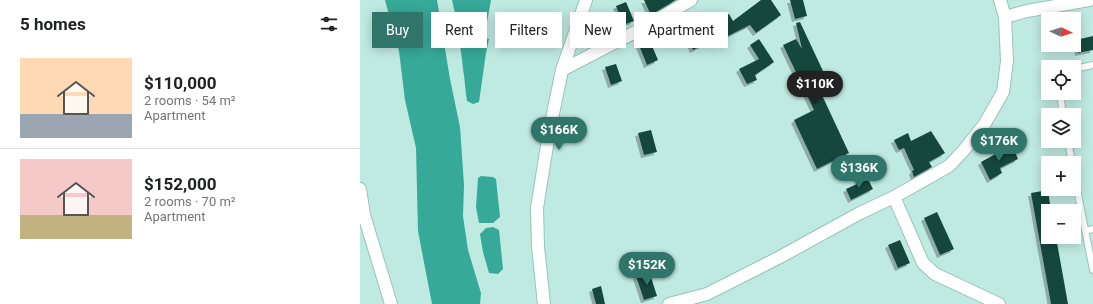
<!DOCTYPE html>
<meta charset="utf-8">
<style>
body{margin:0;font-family:Roboto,sans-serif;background:#f2f2f2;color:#202124;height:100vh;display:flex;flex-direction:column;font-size:15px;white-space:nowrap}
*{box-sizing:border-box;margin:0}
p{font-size:13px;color:#757577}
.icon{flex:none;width:22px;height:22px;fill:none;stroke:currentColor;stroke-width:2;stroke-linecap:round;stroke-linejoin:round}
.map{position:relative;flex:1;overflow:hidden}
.drawer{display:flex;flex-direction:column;background:#fff;width:360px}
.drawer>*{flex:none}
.top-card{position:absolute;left:12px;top:12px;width:380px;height:36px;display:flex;gap:8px}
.needle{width:26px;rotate:93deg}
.buttons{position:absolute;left:681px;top:12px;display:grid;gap:8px}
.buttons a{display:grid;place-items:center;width:40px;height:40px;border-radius:0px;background:#fff;box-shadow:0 2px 10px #0003;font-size:20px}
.price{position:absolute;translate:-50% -34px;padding:0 9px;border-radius:14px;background:#30756a;color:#fff;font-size:13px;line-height:26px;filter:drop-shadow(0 1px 2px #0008)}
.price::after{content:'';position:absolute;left:50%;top:24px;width:12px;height:9px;margin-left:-6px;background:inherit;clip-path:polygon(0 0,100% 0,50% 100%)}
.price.selected{background:#222;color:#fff}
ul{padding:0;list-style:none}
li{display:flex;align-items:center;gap:12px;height:100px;padding:0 20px}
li+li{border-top:1px solid #e0e0e0}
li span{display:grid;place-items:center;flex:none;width:112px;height:80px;border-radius:0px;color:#555}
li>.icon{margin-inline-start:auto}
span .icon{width:48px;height:48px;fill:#fffc;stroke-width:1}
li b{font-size:17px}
h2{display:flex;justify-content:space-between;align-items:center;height:48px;padding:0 20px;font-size:17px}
.tag{padding:0 14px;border-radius:0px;background:#fff;box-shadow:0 2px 10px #0003;font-size:14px;line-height:36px}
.tag.selected{background:#30756a;color:#fff}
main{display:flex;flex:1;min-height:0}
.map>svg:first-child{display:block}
.water{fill:#36a998}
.building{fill:#17463e;filter:url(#shadow)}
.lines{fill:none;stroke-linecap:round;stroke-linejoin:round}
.service-casing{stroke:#98c3ba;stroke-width:8}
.minor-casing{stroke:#98c3ba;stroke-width:14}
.service{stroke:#fff;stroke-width:6}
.minor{stroke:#fff;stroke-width:12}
</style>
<main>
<section class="drawer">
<h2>5 homes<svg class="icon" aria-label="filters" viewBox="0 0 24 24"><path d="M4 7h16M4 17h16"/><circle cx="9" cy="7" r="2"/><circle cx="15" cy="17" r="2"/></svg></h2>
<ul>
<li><span style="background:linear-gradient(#ffd9b3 70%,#9aa5b1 0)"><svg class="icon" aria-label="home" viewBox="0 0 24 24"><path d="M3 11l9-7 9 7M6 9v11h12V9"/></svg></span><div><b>$110,000</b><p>2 rooms · 54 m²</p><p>Apartment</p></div></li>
<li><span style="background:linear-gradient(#f6c9c9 70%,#c2b280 0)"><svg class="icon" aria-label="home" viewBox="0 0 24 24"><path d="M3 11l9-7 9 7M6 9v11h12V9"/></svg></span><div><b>$152,000</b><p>2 rooms · 70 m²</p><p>Apartment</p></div></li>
</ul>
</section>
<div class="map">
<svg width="733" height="304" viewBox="0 0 733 304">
<defs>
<filter id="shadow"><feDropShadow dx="-3" dy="3" stdDeviation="0" flood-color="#0004"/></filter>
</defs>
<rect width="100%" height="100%" fill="#bfeae1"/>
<path class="water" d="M25,0h52l13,79 10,48 4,58 -1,31 5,34 13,43 -1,11h-48l-14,-73 -2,-83 -11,-48 -6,-49z
M92,0h39l-4,22 -30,1z
M107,34l22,5 -3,14 -7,49 -6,2 -6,-3c-2,-11 -2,-22 -4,-32 -1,-11 -3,-22 -4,-33z
M121,176l12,1 3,2 4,38 -7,6h-14l-3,-16 2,-29z
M133,227l6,3 4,39 -5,5 -9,-1 -6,-21 -3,-18 6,-6z"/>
<path class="building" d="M284,0h32l-25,15z
M401,0h10l10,15 -25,18 -6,-8 -22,11 -9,-16 10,-6 4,7z
M430,0h13l4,16 -12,3z
M266,2l8,19 -11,4 -7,-19z
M440,22l31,66 -10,5 28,60 -32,16 -23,-49 20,-10 -31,-65 13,-6 6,10 -6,-26z
M336,28l7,17 -10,5 -8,-17z
M287,34l11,26 -11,5 -10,-25z
M733,36v14l-15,3 -2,-13z
M399,39l15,23 -19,13 2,5 -10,4 -8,-15 20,-10 -9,-14z
M256,64l6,17 -11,4 -6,-18z
M291,130l6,22 -13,3 -6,-22z
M571,131l14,22 -16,9 3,5 -18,10 -2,-6 2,-1 -10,-22 -5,2 -5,-10 14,-7 3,8z
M652,145l6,14 -18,9 2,5 -12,7 -9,-18z
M508,179l5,10 -22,11 -5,-11z
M688,190l3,21h-3v26h8l12,67h-17l-20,-111z
M577,212l17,37 -14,6 -16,-37z
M540,240l10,23 -12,5 -10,-23z
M289,271l8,25 -13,4 -8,-24z
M241,286l4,18h-9l-4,-15z"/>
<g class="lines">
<defs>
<path id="service" d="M714,71l5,-3 14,-3
M700,93l3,22
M708,141l4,22
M714,174l19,96
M725,231l8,-2"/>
<path id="minor" d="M645,17l22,-6 62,-11
M202,70l81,-42 48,-28
M0,189l4,26 27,89
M534,197l55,-31 15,-16 20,-25 19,-33 4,-31 -2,-44 -5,-17
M184,304l-6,-57 -1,-39 12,-75 13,-63 24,-70
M309,304l38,-10 73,-37 80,-44 34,-16 29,66 12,11 64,30"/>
</defs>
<use href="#service" class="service-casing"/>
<use href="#minor" class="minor-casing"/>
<use href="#service" class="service"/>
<use href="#minor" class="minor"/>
</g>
</svg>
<div class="buttons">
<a><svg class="needle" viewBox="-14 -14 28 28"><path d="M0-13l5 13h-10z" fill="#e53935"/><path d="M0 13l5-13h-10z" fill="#757577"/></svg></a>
<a><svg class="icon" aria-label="locate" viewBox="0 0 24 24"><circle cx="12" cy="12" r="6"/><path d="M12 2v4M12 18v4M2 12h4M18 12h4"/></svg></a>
<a><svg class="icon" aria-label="layers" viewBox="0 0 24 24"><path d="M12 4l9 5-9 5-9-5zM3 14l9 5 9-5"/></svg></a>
<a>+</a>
<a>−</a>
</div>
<b class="price selected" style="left:455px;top:105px">$110K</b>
<b class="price" style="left:199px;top:151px">$166K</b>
<b class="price" style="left:639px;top:162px">$176K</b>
<b class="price" style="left:499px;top:189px">$136K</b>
<b class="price" style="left:287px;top:286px">$152K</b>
<div class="top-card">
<a class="tag selected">Buy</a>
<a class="tag">Rent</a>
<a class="tag">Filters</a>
<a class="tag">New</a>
<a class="tag">Apartment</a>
</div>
</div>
</main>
